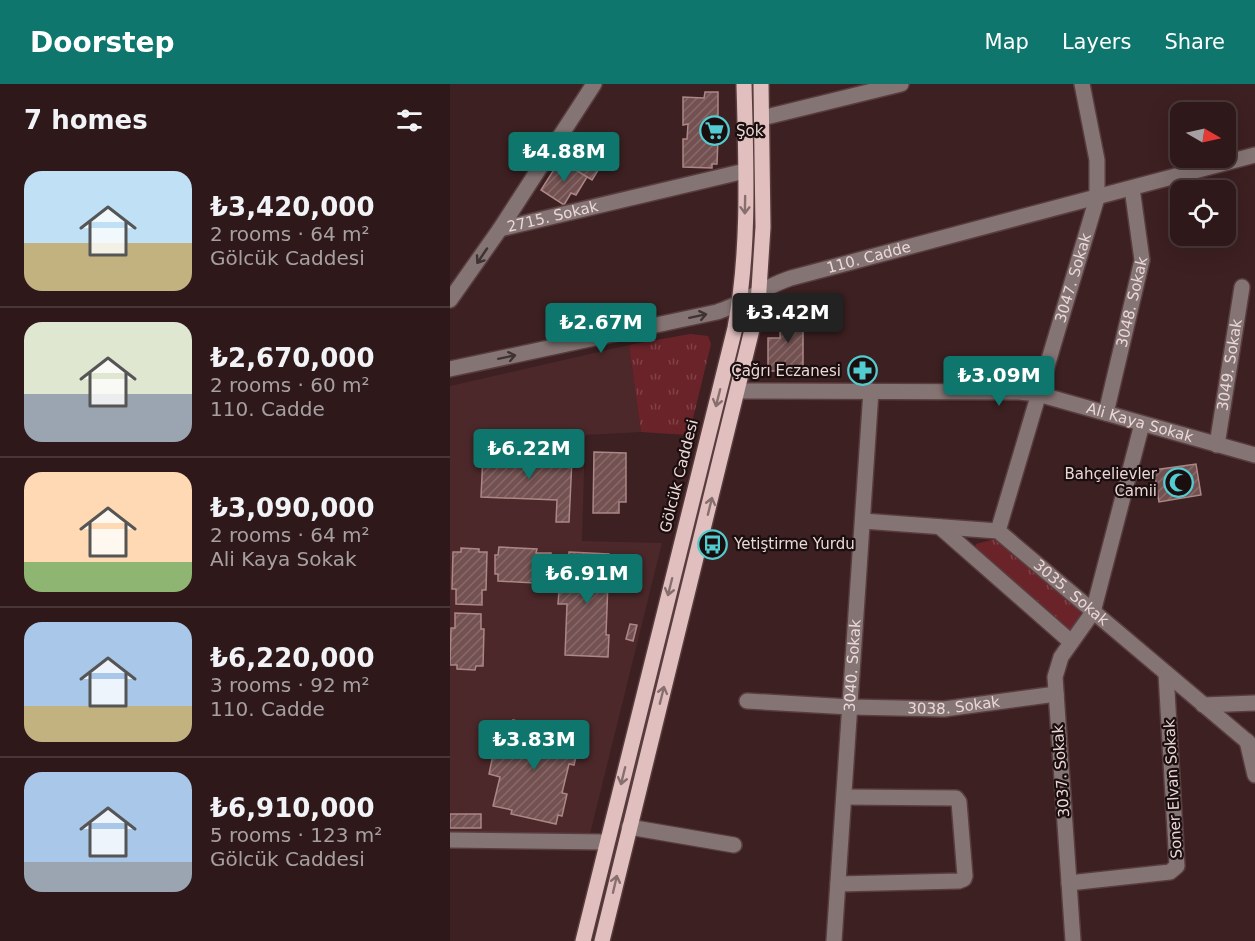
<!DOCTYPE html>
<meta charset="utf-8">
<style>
body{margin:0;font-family:"DejaVu Sans",sans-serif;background:#362122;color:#f1f3f6;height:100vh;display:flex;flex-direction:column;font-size:22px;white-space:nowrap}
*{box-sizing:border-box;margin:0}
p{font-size:20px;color:#a7a0a2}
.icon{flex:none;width:33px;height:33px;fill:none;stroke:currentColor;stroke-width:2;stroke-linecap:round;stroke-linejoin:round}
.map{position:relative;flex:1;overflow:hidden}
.sheet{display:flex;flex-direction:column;background:#2e1819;width:450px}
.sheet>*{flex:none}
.needle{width:39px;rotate:99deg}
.tools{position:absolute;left:720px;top:18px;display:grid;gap:12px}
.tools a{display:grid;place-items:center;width:66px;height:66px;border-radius:12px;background:#2e1819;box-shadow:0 6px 24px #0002,0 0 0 2px #493738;font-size:30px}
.price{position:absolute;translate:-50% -51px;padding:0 14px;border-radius:6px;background:#0f766e;color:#fff;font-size:20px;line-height:39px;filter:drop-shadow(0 2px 3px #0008)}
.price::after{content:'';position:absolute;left:50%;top:36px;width:18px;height:14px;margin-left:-9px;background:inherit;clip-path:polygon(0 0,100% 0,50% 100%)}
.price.selected{background:#222;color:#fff}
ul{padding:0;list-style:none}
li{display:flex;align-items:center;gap:18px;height:150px;padding:0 24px}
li+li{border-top:2px solid #493738}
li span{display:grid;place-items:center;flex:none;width:168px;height:120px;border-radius:18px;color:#555}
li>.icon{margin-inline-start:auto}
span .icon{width:72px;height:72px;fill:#fffc;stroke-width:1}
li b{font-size:26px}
h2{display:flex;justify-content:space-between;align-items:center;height:72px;padding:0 24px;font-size:26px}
header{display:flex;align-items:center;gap:36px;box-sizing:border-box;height:84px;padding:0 30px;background:#0f766e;color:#fff}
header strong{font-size:28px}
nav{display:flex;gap:33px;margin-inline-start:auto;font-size:21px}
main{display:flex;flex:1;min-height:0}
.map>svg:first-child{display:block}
.built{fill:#4c282a}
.grass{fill:url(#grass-tufts)}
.building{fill:url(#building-hatch);stroke:#ad8787;stroke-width:1.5}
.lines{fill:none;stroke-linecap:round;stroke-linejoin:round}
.minor-casing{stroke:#593d3e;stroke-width:18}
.major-casing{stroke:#593d3e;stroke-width:18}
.minor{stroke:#857474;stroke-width:15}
.major{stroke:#e1bfbf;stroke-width:15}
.oneway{stroke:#886f6f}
.oneway2{stroke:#403232}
.labels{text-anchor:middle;stroke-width:4.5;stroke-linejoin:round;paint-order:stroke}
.poi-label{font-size:15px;fill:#ebd7d7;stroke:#1b0e0e;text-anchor:start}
.street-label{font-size:15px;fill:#ebd7d7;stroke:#1b0e0e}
</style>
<header>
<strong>Doorstep</strong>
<nav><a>Map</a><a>Layers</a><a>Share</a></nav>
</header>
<main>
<section class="sheet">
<h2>7 homes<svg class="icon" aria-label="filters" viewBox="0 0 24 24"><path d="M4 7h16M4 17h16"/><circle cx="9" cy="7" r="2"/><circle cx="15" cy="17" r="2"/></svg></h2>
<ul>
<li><span style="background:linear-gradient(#bfe0f5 60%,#c2b280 0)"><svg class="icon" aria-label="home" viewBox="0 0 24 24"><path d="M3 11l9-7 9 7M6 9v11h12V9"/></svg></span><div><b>₺3,420,000</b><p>2 rooms · 64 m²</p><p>Gölcük Caddesi</p></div></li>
<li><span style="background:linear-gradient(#dfe7d0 60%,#9aa5b1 0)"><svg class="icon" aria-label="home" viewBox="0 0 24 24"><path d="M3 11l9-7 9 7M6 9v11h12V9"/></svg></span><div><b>₺2,670,000</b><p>2 rooms · 60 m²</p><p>110. Cadde</p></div></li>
<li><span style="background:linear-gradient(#ffd9b3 75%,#8fb573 0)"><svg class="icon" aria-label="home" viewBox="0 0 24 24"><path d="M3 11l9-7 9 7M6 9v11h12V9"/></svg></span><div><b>₺3,090,000</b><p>2 rooms · 64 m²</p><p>Ali Kaya Sokak</p></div></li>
<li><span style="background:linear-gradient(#a9c7e8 70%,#c2b280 0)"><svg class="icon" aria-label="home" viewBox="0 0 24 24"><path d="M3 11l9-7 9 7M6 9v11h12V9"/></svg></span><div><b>₺6,220,000</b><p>3 rooms · 92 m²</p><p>110. Cadde</p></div></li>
<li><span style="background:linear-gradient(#a9c7e8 75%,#9aa5b1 0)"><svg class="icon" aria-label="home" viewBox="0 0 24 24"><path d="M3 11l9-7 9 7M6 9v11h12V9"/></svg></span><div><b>₺6,910,000</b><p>5 rooms · 123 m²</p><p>Gölcük Caddesi</p></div></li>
</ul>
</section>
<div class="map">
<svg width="805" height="857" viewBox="0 0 805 857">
<defs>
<pattern id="grass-tufts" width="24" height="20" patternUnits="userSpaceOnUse" patternTransform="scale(1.5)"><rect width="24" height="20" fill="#6b232a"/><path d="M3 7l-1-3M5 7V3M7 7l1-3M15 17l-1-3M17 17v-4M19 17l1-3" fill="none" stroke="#804248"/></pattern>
<pattern id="building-hatch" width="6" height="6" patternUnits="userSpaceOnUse" patternTransform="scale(1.5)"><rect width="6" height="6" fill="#735151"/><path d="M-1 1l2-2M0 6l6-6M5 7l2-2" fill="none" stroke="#876969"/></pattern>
</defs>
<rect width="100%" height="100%" fill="#3d2021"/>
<path class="built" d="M179,261l12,87 -56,3 -3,106 80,2 -72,291 -140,-1v-447z"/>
<path class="grass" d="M240,250l18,2 3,8 -22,91 -48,-3 -12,-87z
M545,455l5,2 79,68 2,6 -11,17 -95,-85 1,-3z"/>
<path class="building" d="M255,8h13v32h3v15h-3l-1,25h-5v4l-29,-1v-28h4l1,-15 -5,1v-28l21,1z
M125,52l32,20 -15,24 -32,-20z
M110,76l27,17 -11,18 -5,-2 -7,12 -23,-15z
M334,225h19v62h-32l-3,-5v-28h12v-16h4z
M144,368l32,1v49h-7v11h-26z
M33,371l89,4 -3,63h-13l1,-22 -76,-3z
M746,380l5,31 -42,7 -5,-32z
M49,463l38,2 -1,4h15l-1,26h-15v4l-37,-2v-7h-3v-19h3z
M11,464l18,1v3h8l-1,38h-4v15l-26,-1v-15h-4l1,-37h8z
M119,468l40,2 -3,81h3l-1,22 -43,-2 2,-51h-9l1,-14h9z
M5,529l26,1v15h3l-1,37h-7l-1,4 -18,-1v-4h-7l1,-37h4z
M180,540l7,1 -4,16 -7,-2z
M63,636l63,14 -2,10 5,1 -5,20 -5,-1 -7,29 5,1 -5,22 -4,-1 -2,9 -45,-10 1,-4 -19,-4 7,-29 -11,-3 6,-29 12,2z
M0,730h31v14h-31z"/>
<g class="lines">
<defs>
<g id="minor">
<path d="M312,34l139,-34"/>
<path id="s1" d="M50,145l245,-58"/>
<path d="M0,216l50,-71 94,-145"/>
<path id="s2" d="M0,285l267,-57c26,-8 48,-26 74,-34l464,-123"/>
<path id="s3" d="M288,307l281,1 19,2 217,61"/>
<path id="s4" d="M656,329l36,-153 -10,-72"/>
<path id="s5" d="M767,361l25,-158"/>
<path id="s6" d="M413,437l135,10 257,217"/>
<path d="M490,443l131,115"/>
<path id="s7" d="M548,447l99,-333v-38l-15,-76"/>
<path id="s8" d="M297,617l103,6 94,2 112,-15"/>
<path d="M753,621l52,-2"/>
<path d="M797,657l8,34"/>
<path d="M179,743l105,18"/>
<path d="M0,756l156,2"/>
<path d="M619,799l101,-11 7,-6 -11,-193"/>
<path d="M388,800l121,-3 5,-2 1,-3 -6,-74 -3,-4 -112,-1"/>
<path id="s9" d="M384,857l37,-550"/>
<path d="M623,857l-18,-264 6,-20 32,-45 49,-188"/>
</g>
<path id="major" d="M133,857l152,-613c15,-80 11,-163 9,-244
M152,857l156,-636 5,-78 -2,-143"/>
</defs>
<use href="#minor" class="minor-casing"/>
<use href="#major" class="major-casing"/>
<use href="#minor" class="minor"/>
<use href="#major" class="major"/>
</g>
<defs><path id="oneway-shaft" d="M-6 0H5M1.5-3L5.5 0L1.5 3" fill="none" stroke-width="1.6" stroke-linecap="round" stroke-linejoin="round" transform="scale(1.5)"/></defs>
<g class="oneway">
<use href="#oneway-shaft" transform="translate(295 121) rotate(91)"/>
<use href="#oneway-shaft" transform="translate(268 314) rotate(104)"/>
<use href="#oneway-shaft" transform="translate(260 422) rotate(-76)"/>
<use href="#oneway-shaft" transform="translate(220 503) rotate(104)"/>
<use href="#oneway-shaft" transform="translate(212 611) rotate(-76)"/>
<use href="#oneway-shaft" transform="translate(173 692) rotate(104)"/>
<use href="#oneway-shaft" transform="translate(165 800) rotate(-77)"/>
</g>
<g class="oneway2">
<use href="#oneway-shaft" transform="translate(32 172) rotate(124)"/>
<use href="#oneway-shaft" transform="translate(248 232) rotate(-12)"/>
<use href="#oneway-shaft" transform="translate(57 273) rotate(-12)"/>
</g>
<defs>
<symbol id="supermarket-ring" viewBox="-11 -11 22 22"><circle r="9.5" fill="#1b0e0e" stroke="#52ccd0" stroke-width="1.5"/><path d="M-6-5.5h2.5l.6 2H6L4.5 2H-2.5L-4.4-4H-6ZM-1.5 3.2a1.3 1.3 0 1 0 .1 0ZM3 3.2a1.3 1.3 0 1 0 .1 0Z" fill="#52ccd0"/></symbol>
<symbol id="pharmacy-ring" viewBox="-11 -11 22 22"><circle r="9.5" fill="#1b0e0e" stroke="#52ccd0" stroke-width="1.5"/><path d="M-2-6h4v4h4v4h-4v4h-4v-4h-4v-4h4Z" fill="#52ccd0"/></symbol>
<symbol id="mosque-ring" viewBox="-11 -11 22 22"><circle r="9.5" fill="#1b0e0e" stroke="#52ccd0" stroke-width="1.5"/><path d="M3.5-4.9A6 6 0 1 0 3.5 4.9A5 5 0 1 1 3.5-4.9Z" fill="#52ccd0"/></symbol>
<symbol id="bus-ring" viewBox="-11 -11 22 22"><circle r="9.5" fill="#1b0e0e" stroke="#52ccd0" stroke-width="1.5"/><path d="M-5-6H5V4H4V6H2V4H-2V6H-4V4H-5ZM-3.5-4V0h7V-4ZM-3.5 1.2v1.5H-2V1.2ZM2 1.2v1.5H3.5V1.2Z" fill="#52ccd0"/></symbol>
</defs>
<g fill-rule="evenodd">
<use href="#supermarket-ring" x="248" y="30" width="33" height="33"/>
<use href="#pharmacy-ring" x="396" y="270" width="33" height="33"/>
<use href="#mosque-ring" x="712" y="382" width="33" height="33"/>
<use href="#bus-ring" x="246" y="444" width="33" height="33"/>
</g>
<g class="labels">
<g class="poi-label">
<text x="286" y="52">Şok</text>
<text x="391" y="292" text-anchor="end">Çağrı Eczanesi</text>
<text x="707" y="395" text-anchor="end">Bahçelievler<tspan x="707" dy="17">Camii</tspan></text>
<text x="284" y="465">Yetiştirme Yurdu</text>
</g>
<g class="street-label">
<text dy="5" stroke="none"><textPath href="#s1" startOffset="54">2715. Sokak</textPath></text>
<text dy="5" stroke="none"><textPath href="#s2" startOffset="435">110. Cadde</textPath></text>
<text dy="5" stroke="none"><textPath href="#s7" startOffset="264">3047. Sokak</textPath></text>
<text dy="5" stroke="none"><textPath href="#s4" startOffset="114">3048. Sokak</textPath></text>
<text dy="5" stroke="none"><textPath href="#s5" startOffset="81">3049. Sokak</textPath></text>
<text dy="5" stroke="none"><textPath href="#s3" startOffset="406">Ali Kaya Sokak</textPath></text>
<text transform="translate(229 392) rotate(-76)" y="5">Gölcük Caddesi</text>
<text dy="5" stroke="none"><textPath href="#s6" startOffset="231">3035. Sokak</textPath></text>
<text dy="5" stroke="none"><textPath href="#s9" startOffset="276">3040. Sokak</textPath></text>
<text dy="5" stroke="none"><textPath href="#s8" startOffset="207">3038. Sokak</textPath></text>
<text transform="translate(611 687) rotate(-94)" y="5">3037. Sokak</text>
<text transform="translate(723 705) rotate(-93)" y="5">Soner Elvan Sokak</text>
</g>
</g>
</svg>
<div class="tools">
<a><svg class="needle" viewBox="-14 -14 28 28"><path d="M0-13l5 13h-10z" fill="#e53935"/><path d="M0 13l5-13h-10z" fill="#a7a0a2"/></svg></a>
<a><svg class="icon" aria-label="locate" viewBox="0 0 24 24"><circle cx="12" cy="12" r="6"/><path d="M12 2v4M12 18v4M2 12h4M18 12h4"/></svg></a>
</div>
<b class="price" style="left:114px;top:99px">₺4.88M</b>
<b class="price selected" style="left:338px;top:260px">₺3.42M</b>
<b class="price" style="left:151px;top:270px">₺2.67M</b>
<b class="price" style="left:549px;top:323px">₺3.09M</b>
<b class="price" style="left:79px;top:396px">₺6.22M</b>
<b class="price" style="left:137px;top:521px">₺6.91M</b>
<b class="price" style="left:84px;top:687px">₺3.83M</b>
</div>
</main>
